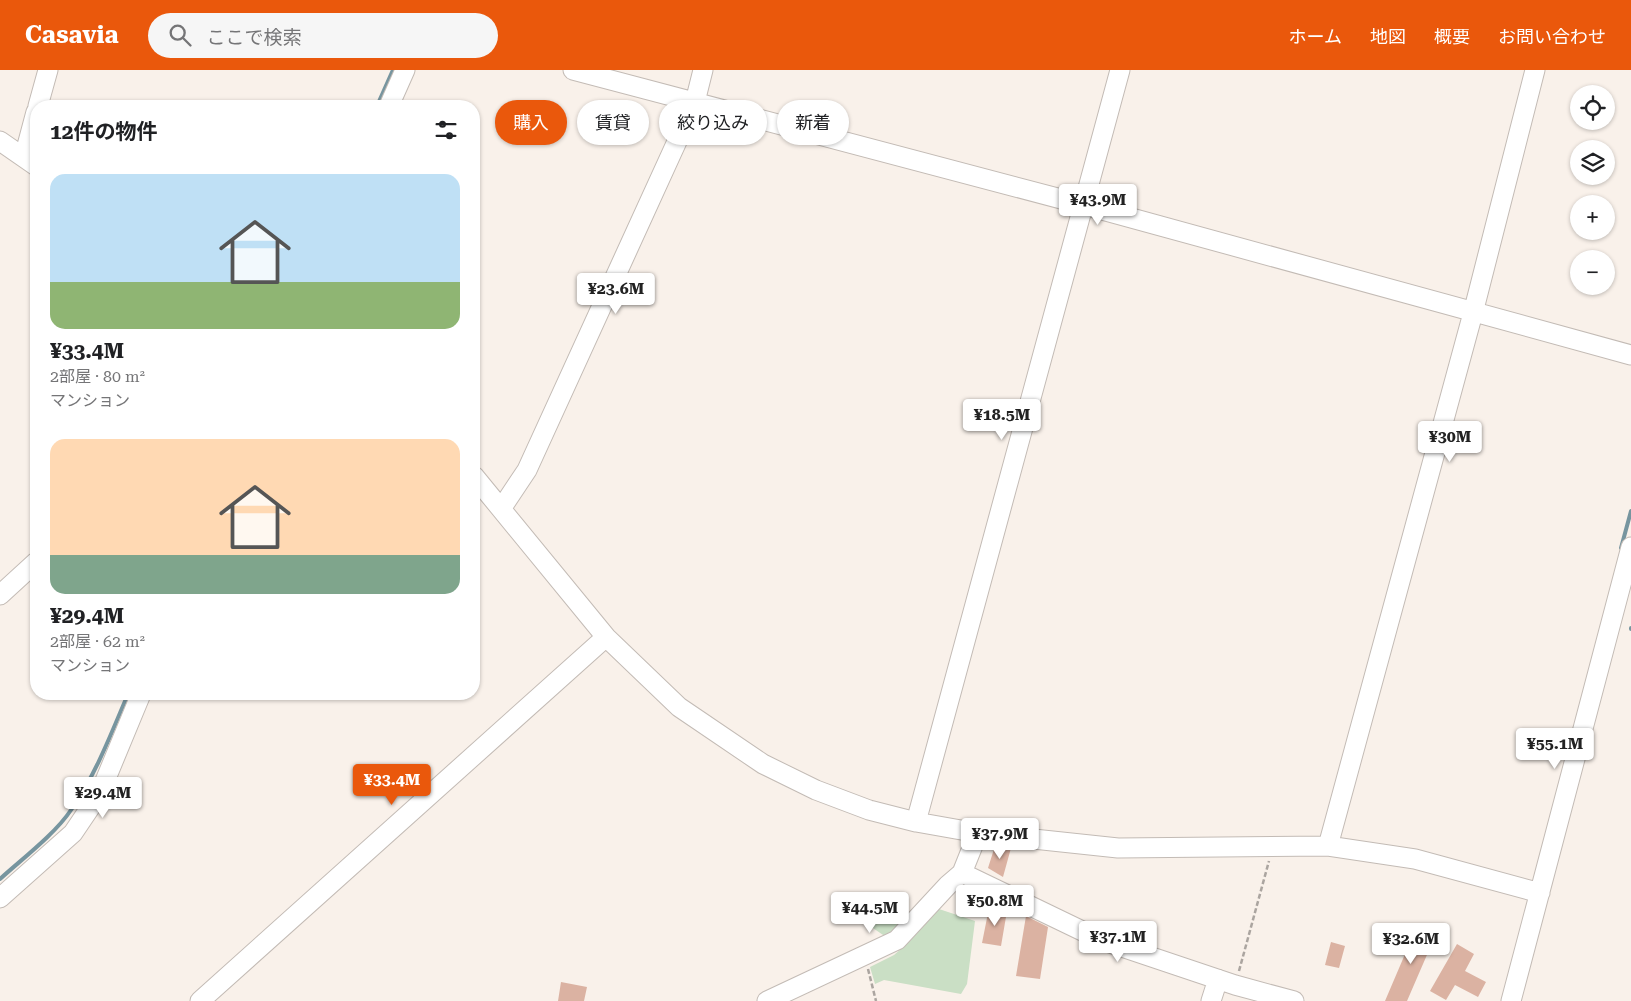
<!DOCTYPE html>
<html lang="ja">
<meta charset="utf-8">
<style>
body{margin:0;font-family:"Roboto Serif","Noto Sans JP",serif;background:#f6f6f6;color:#202124;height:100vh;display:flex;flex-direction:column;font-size:19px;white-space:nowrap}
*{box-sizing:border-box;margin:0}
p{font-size:16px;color:#757577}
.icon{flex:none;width:28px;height:28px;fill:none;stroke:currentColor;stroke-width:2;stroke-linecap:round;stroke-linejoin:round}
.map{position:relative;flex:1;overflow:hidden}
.sheet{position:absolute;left:30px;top:30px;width:450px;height:600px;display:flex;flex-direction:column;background:#fff;border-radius:20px;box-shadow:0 1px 4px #0004}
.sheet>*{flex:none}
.hud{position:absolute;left:495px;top:30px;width:475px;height:45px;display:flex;gap:10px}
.controls{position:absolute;left:1570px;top:15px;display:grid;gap:10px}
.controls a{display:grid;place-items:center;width:45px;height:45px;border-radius:50%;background:#fff;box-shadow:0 1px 4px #0004;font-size:25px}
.price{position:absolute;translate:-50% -42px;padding:0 11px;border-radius:5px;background:#fff;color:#222;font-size:16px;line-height:32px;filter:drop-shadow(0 1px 2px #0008)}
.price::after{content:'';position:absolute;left:50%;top:30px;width:15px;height:11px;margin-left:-8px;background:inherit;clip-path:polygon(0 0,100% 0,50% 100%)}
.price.active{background:#ea580c;color:#fff}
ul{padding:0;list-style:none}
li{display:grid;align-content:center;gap:10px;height:265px;padding:0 20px}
li span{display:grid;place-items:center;height:155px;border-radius:15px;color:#555}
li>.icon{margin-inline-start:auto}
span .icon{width:90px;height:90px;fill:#fffc;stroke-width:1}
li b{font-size:21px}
h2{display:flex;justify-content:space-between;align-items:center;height:60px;padding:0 20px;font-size:21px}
.chip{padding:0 18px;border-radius:22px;background:#fff;box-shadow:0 1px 4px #0004;font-size:18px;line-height:45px}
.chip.active{background:#ea580c;color:#fff}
header{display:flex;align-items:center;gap:30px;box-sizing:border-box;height:70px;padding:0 25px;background:#ea580c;color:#fff}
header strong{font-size:24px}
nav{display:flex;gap:28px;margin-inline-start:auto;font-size:18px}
.search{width:350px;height:45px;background:#f6f6f6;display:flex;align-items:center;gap:12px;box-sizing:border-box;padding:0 18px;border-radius:28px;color:#757577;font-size:19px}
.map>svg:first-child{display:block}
.green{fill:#cadfc5}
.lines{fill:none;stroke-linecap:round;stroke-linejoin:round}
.stream{stroke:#77959f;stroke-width:4}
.building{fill:#dbb2a2}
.minor-casing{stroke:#c3bbb5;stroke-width:21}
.path{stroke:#aba5a0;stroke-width:2.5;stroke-dasharray:5 2.5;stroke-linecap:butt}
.minor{stroke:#fff;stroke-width:19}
</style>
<header>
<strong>Casavia</strong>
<div class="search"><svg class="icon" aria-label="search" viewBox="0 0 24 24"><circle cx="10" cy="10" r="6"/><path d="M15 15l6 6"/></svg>ここで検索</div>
<nav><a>ホーム</a><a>地図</a><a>概要</a><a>お問い合わせ</a></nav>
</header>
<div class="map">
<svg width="1631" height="931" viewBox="0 0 1631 931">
<rect width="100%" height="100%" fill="#f9f1ea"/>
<path class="green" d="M885,830l22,18 -21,19 -16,-11z
M939,839l36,12 -8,63 -6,10 -77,-14 -9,4 -5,-17 24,-12 14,-12z"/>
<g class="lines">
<path class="stream" d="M377,36l16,-36
M1621,478l10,-37
M1631,559v-1
M0,809c22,-20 55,-45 71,-69 25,-36 40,-76 57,-116"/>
</g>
<path class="building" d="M995,776l16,2 -8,29 -15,-9z
M989,838l18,3 -6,35 -19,-3z
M1026,846l22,11 -8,52 -24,-3z
M1417,856l19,8 -29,67h-22z
M1331,872l14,4 -6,22 -14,-3z
M1457,874l17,10 -9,17 21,11 -8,15 -23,-12 -9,15 -16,-9z
M561,912l26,5 -3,14h-26z"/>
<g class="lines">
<defs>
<path id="minor" d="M573,0l511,135 547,150
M38,36l10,-36
M389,36l16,-36
M0,71l36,25
M24,87l12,-45
M474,406l132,161 73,70 84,57 53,26 53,20 47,12 62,11 140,15 210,-2 87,13 125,34
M501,439l26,-39 168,-368 8,-32
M0,525l36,-33
M916,752l204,-752
M1328,776l145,-533 62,-243
M962,803l139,67 134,45 59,16
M0,828l73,-65 27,-40 41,-99
M200,931l406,-364
M767,931l130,-61 51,-55 14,-12 16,-40
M1211,931l7,-22
M1511,931l120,-454"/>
</defs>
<use href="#minor" class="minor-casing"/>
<path class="path" d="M868,899l8,32
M1239,901l30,-110"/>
<use href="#minor" class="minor"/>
</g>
</svg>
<div class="controls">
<a><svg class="icon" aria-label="locate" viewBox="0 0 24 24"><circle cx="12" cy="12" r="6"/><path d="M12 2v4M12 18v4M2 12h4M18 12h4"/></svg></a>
<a><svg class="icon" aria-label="layers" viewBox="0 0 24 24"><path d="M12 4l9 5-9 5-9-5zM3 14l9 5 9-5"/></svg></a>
<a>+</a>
<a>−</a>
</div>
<b class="price" style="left:1098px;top:156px">¥43.9M</b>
<b class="price" style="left:616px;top:245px">¥23.6M</b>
<b class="price" style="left:1002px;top:371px">¥18.5M</b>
<b class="price" style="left:1450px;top:393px">¥30M</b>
<b class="price" style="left:1555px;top:700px">¥55.1M</b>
<b class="price active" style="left:392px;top:736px">¥33.4M</b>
<b class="price" style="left:103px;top:749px">¥29.4M</b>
<b class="price" style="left:1000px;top:790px">¥37.9M</b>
<b class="price" style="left:995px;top:857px">¥50.8M</b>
<b class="price" style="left:870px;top:864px">¥44.5M</b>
<b class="price" style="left:1118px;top:893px">¥37.1M</b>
<b class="price" style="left:1411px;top:895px">¥32.6M</b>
<div class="hud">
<a class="chip active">購入</a>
<a class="chip">賃貸</a>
<a class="chip">絞り込み</a>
<a class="chip">新着</a>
</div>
<section class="sheet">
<h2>12件の物件<svg class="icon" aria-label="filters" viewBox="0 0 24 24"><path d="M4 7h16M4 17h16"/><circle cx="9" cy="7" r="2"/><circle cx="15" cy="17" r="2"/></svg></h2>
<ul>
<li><span style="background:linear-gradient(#bfe0f5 70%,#8fb573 0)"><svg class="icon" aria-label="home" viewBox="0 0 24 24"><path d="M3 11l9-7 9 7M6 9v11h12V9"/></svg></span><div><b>¥33.4M</b><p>2部屋 · 80 m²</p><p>マンション</p></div></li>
<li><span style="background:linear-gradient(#ffd9b3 75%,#7fa58c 0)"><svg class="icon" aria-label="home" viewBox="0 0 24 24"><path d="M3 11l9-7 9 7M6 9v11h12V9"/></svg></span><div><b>¥29.4M</b><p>2部屋 · 62 m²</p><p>マンション</p></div></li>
</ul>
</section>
</div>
